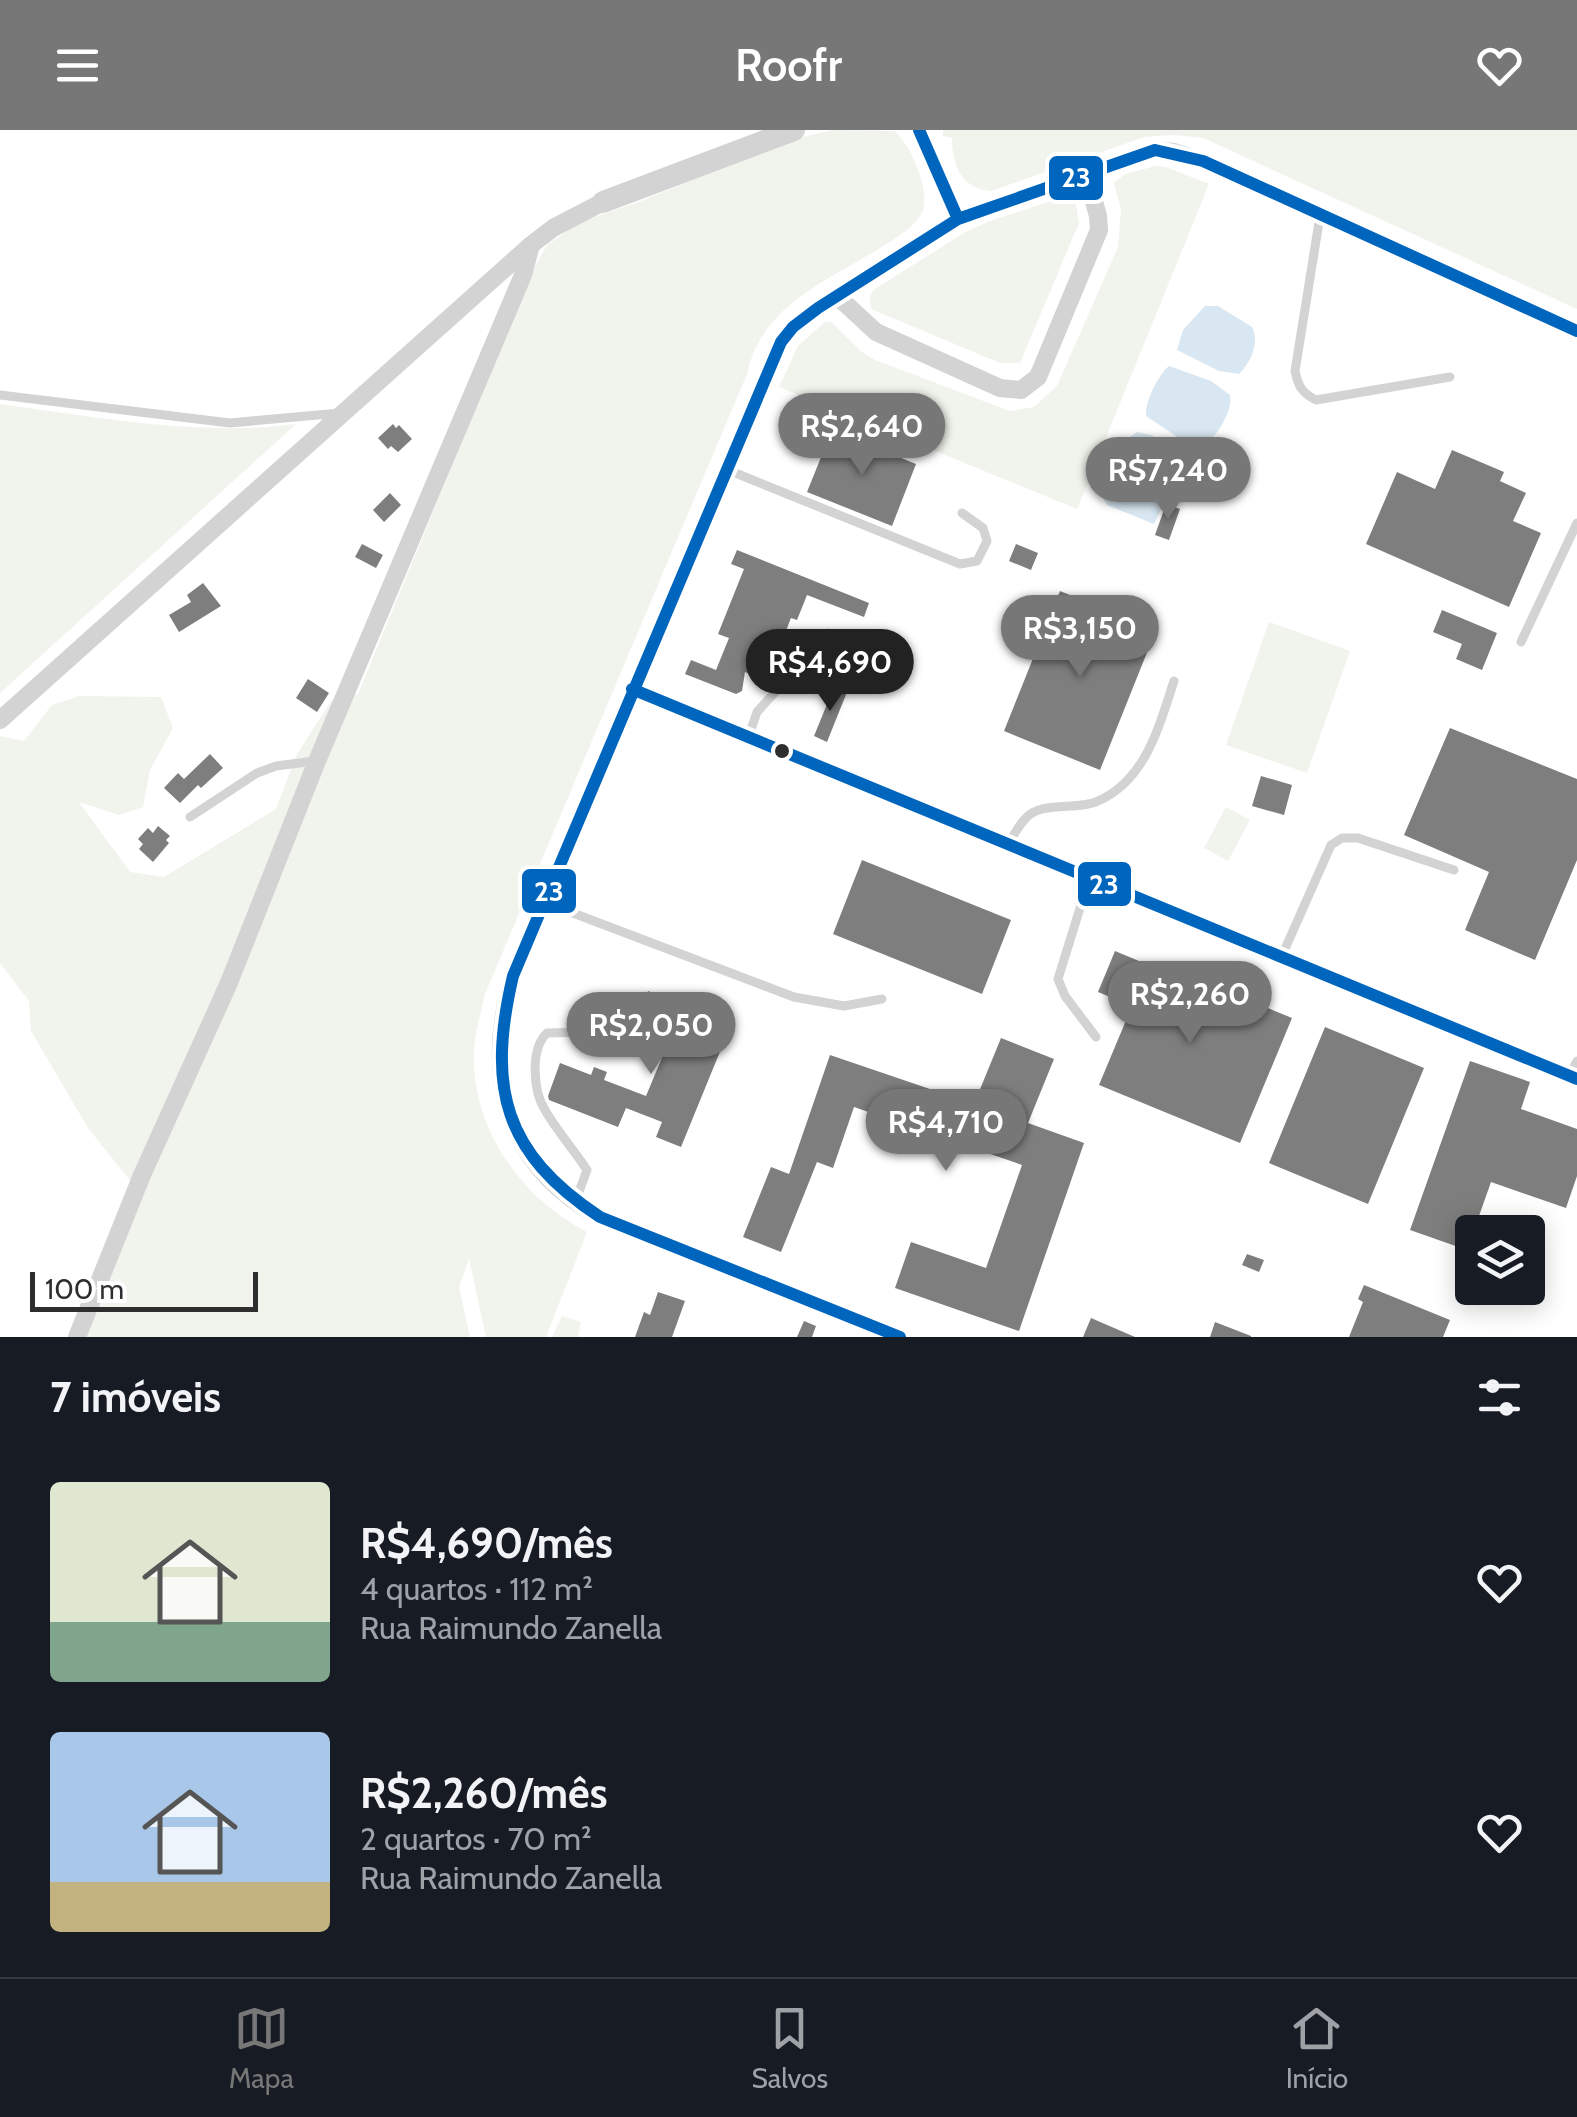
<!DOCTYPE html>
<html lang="pt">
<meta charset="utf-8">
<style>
body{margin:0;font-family:Cabin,sans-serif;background:#242831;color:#f1f3f6;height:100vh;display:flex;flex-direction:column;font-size:38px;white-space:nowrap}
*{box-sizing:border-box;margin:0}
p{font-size:32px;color:#9ea1a6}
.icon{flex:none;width:55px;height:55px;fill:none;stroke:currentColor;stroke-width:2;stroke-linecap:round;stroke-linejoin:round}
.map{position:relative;height:1207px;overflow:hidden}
.drawer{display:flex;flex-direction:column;background:#171b24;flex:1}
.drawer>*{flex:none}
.tools{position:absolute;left:1455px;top:1085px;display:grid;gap:20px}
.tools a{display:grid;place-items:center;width:90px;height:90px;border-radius:10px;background:#171b24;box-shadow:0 5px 25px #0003;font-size:50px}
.scale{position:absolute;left:30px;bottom:25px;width:228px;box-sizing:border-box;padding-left:10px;border:5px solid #2e2e2e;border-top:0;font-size:28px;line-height:35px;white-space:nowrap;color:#2e2e2e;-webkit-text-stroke:8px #fff;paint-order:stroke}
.price{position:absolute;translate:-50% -85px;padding:0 22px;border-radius:35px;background:#777;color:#fff;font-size:32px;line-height:65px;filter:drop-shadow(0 2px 5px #0008)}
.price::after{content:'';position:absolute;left:50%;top:60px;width:30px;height:22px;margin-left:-15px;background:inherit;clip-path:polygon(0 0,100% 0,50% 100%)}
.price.selected{background:#222;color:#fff}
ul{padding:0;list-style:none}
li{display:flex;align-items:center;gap:30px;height:250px;padding:0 50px}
li span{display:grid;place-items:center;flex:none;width:280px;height:200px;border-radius:10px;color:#555}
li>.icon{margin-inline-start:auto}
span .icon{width:120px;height:120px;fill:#fffc;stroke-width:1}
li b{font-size:42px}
h2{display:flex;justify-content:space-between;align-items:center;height:120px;padding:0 50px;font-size:42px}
header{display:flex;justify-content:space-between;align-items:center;height:130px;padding:0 50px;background:#777;color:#fff;font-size:45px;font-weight:600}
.menu{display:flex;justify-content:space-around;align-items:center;height:140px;border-top:2px solid #363941;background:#171b24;font-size:28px;color:#9ea1a6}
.menu a{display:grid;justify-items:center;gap:5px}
.menu .selected{color:#777}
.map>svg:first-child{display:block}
.green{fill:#f0f4ec}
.water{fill:#d8e7f1}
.building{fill:#7e7e7e}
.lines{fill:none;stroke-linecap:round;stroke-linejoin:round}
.service{stroke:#d3d3d3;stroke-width:9}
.minor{stroke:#d3d3d3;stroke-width:18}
.tertiary{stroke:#d3d3d3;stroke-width:22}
.bus-1-casing{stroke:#fff;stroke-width:20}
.bus-1{stroke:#0065bd;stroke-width:12}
.bus-dot{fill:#2e2e2e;stroke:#fff;stroke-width:4}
.line-badge{stroke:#fff;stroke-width:4}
.badge-label{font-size:28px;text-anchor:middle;font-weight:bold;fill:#fff}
</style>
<header><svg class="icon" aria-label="menu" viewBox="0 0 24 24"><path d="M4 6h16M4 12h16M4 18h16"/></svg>Roofr<svg class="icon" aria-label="heart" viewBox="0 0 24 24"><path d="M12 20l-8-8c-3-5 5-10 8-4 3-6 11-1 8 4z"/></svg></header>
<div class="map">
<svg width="1577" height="1207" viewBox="0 0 1577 1207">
<rect width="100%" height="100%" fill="#fff"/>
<path class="green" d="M832,0l63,1c16,15 39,65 25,85 -9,14 -29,25 -43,34 -53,32 -116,57 -130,124l-262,620c-5,23 -13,46 -11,70 3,73 51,136 113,168l-41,105h-60l-17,-78 -10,28 11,50h-398l64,-149 -48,-60 -57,-97 -2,-30 -29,-38v-227l24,5 28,-36 27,-9 82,1 12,31 -23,42 -7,37 -24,8 -40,-13 51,70 34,5 112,-68 21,-55 35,-54 26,-6 174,-422 15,-27 33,-23 59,-20 148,-61z
M943,0h634v179l-374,-171 -29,-3 -30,2 -153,54c-30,-2 -39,-27 -39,-53l-9,-2z
M1156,36l10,1 43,17 -132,325 -298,-122 19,-41 27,-24h6l31,30 13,8 135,51 24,-4 23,-21 61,-139 3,-37 -7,-27 11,-9z
M1067,66l8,3 4,24 -59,140h-20l-129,-54 -1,-14 5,-6 89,-56 26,-12z
M0,274c95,13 201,33 296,20l-296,269z
M1269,492l81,29 -43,122 -81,-28z
M1226,677l24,13 -22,41 -24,-13z
M562,1186l19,6 -3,15h-26z"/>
<path class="water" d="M1205,176h13l34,21c8,15 -1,35 -13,47l-20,-3 -42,-21 6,-20z
M1169,236l42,15 19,14c3,18 -15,43 -29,54l-10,-3 -45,-30c-1,-14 12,-41 23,-50z
M1137,302l14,3 34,23 -31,66 -47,-19 -6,-11 30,-58z"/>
<path class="building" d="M393,294l3,4 3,-3 13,14 -14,13 -7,-6 -3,3 -10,-11z
M832,300l84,34 -24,62 -85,-34z
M1452,320l52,22 -4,9 26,12 -13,28 28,12 -32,74 -143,-63 31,-72 38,17z
M390,363l11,12 -17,17 -11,-12z
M1166,374l14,5 -11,31 -14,-5z
M362,414l21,11 -7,13 -21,-11z
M1016,414l22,9 -7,17 -22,-9z
M737,420l132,53 -5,14 -57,-22 -10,25 -6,-2 -25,63 -21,-9 -3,19 -6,3 -51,-20 6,-14 25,10 13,-32 -11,-4 26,-65 -13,-5z
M203,453l18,23 -42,26 -10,-17 22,-13 -4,-7z
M1060,461l96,39 -56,140 -96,-39z
M1442,480l55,23 -15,37 -26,-11 6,-15 -29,-12z
M308,549l21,14 -12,19 -21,-14z
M834,557l13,5 -20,50 -13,-6z
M1450,598l127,51v81l-42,100 -70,-30 24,-58 -85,-37z
M210,624l13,14 -22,20 -3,-3 -18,18 -16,-15 14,-15 6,6z
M1261,646l31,9 -8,30 -32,-9z
M158,696l12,10 -4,4 3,3 -16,19 -14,-13 4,-5 -5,-5 10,-11 5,5z
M862,730l149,60 -29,74 -149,-60z
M1115,821l48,20 3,-5 126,52 -52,125 -141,-58 33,-79 -34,-14z
M648,861l27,11 -3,8 56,22 -47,115 -25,-10 6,-15 -36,-14 -8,19 -69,-27 -1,-4 12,-33 31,12 3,-8 13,5 -3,8 42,16 28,-67 -35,-14z
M1325,897l99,41 -56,136 -99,-41z
M1001,908l53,21 -26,64 56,20 -65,188 -124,-43 16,-46 75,26 36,-103 -168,-58 -21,61 -16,-6 -36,90 -38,-15 28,-70 18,7 41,-119 144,49z
M1470,931l60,21 -9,27 56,20v47l-11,32 -75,-26 -24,68 -57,-20z
M1247,1124l17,6 -5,12 -17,-7z
M1364,1155l86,35 -7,17h-94l14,-35 -5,-3z
M658,1162l27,9 -13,36h-37l9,-25 6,3z
M1091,1188l44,19h-52z
M804,1191l12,5 -4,11h-15z
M1215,1192l36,14v1h-41z"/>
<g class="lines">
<path class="service" d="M1320,86l-25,155c3,15 7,22 21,29l134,-23
M0,265l230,28 110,-10
M728,340l232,94 17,-3 10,-20 -4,-13 -21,-15
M1521,512l56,-119
M748,608l9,-26 71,-79
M190,687l67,-44 19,-7 39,-5
M1008,715c5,-8 10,-19 17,-26 16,-19 52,-8 73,-18 48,-21 61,-75 76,-120
M1089,749l-31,100 7,17 31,41
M544,772l250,95 50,9 38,-7
M1281,828l50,-113 11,-7h16l96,32
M1569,946l8,-15
M576,1070l11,-30c-13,-20 -30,-39 -42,-60 -12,-19 -15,-61 2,-77l40,-1"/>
<path class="minor" d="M919,0l39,89
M837,166l39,36 124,56 21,2 17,-13 61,-147 -1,-14 -12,-43
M632,559l945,390
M0,590l531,-475 22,-17 50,-26
M77,1207l65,-162 86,-190 89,-224 206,-486 8,-30
M900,1207l-300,-120c-96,-53 -116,-142 -87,-241l268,-634 12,-15 25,-19 140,-89 197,-69 19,2 29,9 374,170"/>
<path class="tertiary" d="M603,72l191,-72"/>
<defs>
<path id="bus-1" d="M919,0l39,89
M632,559l945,390
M900,1207l-300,-120c-97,-64 -113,-130 -87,-241l268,-634 12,-15 25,-19 140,-89 197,-69 48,11 374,170"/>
</defs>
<use href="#bus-1" class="bus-1-casing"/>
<use href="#bus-1" class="bus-1"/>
</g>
<circle class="bus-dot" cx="782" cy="621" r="9"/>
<g class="line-badge">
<rect x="1047" y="24" width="58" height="48" rx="10" fill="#0065bd"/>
<rect x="1076" y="730" width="57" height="48" rx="10" fill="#0065bd"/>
<rect x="520" y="737" width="58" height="48" rx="10" fill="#0065bd"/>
</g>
<g class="badge-label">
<text x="1076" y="57">23</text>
<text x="1104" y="764">23</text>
<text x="549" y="771">23</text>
</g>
</svg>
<div class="tools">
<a><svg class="icon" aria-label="layers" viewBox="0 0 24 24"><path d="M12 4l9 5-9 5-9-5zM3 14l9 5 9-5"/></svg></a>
</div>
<div class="scale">100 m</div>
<b class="price" style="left:862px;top:348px">R$2,640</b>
<b class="price" style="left:1168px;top:392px">R$7,240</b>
<b class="price" style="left:1080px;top:550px">R$3,150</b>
<b class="price selected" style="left:830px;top:584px">R$4,690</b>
<b class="price" style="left:1190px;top:916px">R$2,260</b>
<b class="price" style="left:651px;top:947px">R$2,050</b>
<b class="price" style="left:946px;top:1044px">R$4,710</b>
</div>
<section class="drawer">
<h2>7 imóveis<svg class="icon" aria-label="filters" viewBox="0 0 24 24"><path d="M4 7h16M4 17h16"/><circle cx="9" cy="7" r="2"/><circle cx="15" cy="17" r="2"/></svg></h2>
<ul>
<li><span style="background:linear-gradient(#dfe7d0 70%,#7fa58c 0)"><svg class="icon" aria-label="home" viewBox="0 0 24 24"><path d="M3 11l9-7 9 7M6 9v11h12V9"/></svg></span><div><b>R$4,690/mês</b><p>4 quartos · 112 m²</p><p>Rua Raimundo Zanella</p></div><svg class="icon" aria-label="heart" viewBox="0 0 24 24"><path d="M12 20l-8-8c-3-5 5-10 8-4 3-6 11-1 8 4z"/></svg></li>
<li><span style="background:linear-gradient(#a9c7e8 75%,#c2b280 0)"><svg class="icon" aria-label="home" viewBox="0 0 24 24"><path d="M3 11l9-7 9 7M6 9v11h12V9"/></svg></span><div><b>R$2,260/mês</b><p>2 quartos · 70 m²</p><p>Rua Raimundo Zanella</p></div><svg class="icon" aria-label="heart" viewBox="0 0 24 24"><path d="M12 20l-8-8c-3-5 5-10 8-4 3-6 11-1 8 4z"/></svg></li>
</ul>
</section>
<nav class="menu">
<a class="selected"><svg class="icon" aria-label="map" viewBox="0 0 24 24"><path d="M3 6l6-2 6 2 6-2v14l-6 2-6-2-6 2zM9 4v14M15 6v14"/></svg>Mapa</a>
<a><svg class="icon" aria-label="saved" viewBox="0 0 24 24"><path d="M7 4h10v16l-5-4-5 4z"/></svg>Salvos</a>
<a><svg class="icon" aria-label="home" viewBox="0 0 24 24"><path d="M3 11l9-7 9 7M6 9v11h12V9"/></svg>Início</a>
</nav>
